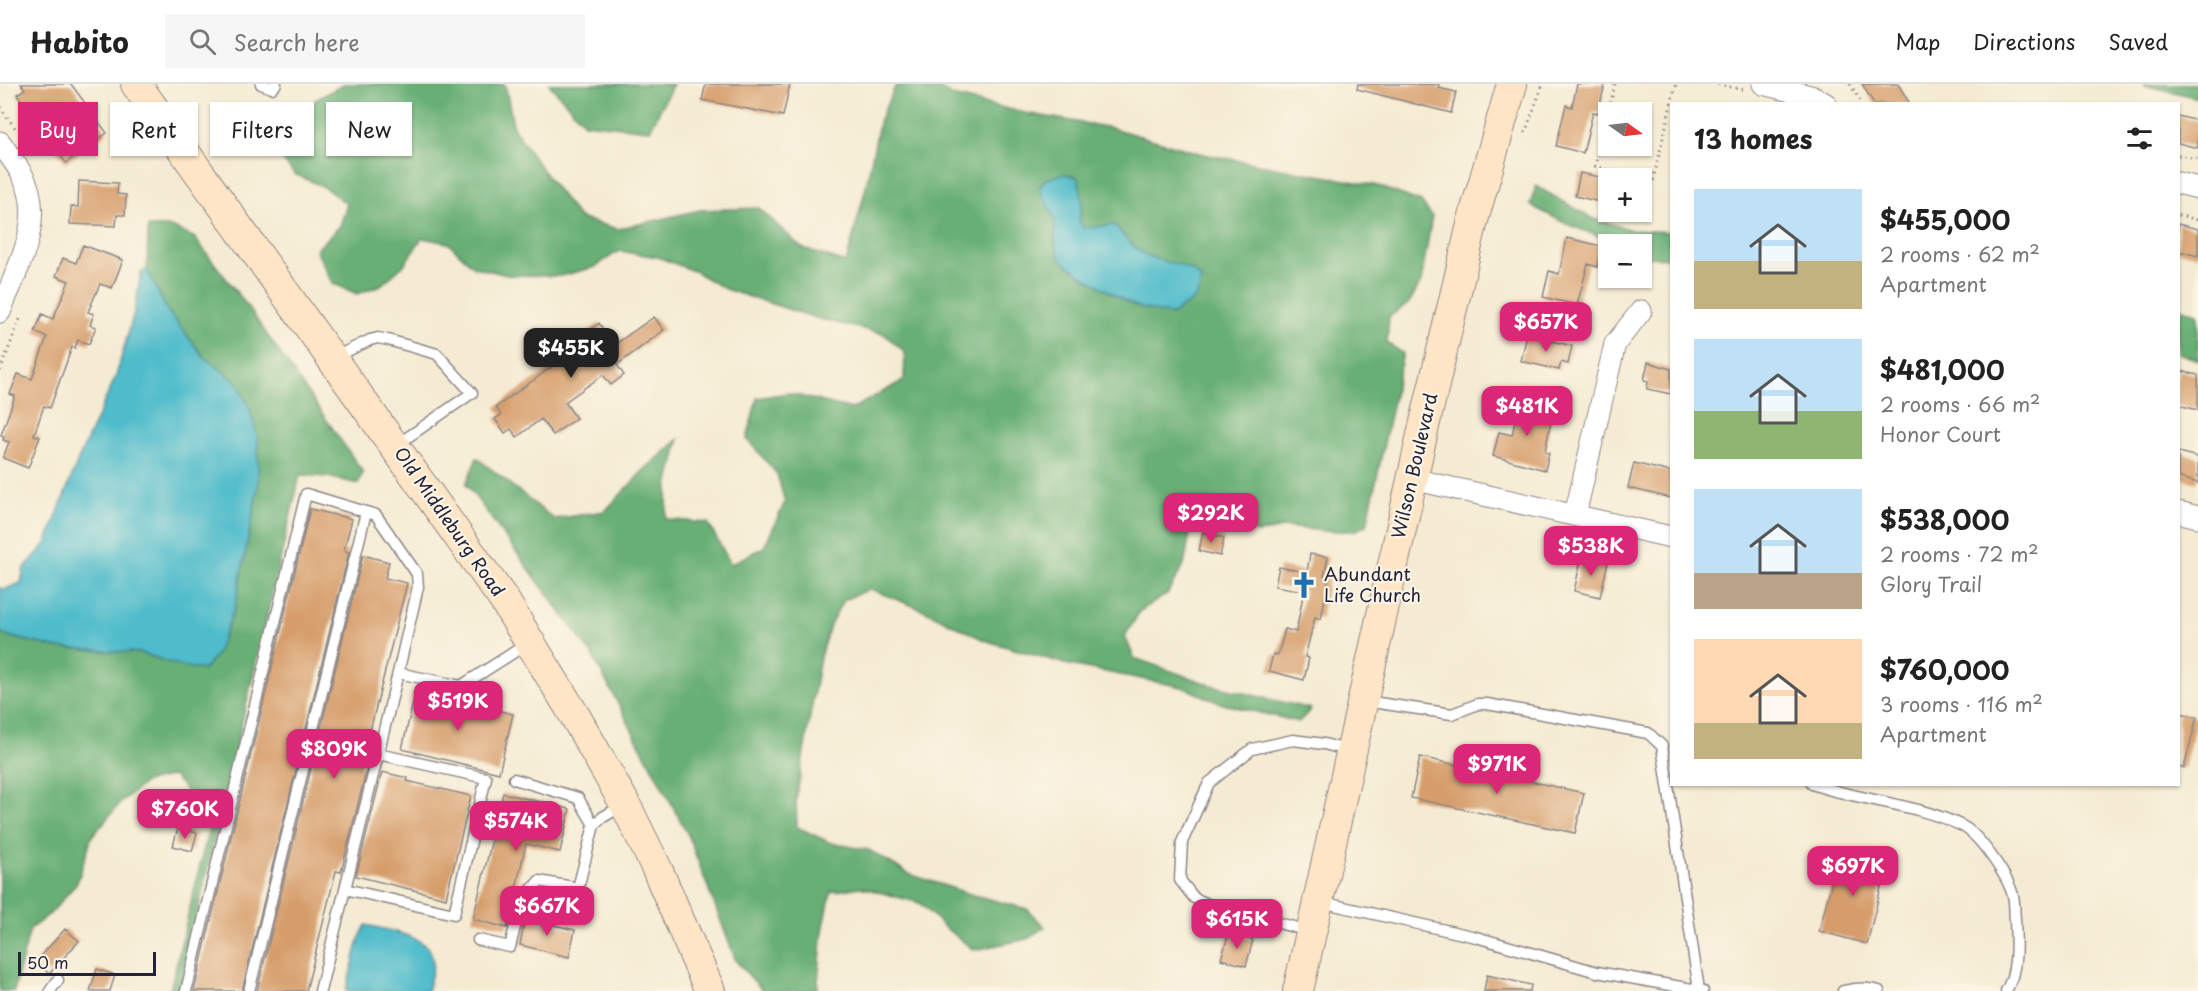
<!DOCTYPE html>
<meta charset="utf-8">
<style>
body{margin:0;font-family:"Playpen Sans",sans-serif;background:#f6f6f6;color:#222;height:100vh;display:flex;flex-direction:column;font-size:22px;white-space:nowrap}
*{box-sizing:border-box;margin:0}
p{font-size:20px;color:#767676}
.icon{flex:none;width:33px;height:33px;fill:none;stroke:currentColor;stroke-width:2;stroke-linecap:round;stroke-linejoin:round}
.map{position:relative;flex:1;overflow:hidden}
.sheet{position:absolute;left:1670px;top:18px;width:510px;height:684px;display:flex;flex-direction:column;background:#fff;border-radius:0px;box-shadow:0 2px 4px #0004}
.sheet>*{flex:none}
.hud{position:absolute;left:18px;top:18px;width:570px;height:54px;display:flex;gap:12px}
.needle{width:39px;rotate:104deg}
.fabs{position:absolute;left:1598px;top:18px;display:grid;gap:12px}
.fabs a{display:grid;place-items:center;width:54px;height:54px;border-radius:0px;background:#fff;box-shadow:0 2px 4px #0004;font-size:30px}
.scale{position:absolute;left:18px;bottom:15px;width:138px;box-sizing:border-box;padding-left:6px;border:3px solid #22223b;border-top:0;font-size:16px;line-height:21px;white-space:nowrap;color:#22223b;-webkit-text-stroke:4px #fcf5e5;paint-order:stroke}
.price{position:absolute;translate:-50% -51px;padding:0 14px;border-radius:12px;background:#db2777;color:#fff;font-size:20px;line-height:39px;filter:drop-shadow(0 2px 3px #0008)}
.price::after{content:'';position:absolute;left:50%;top:36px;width:18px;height:14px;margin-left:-9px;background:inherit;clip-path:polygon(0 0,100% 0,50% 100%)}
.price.active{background:#222;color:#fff}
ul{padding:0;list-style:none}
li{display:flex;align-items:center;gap:18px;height:150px;padding:0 24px}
li span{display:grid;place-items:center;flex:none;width:168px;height:120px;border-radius:0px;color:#555}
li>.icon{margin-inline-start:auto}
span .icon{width:72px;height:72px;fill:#fffc;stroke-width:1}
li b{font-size:26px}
h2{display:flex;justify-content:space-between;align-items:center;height:72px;padding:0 24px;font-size:26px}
.pill{padding:0 21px;border-radius:0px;background:#fff;box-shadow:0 2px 4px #0004;font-size:21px;line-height:54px}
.pill.active{background:#db2777;color:#fff}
header{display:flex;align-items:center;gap:36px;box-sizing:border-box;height:84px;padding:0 30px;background:#fff;border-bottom:2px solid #e0e0e0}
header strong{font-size:28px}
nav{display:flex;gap:33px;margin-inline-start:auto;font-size:21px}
.search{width:420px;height:54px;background:#f6f6f6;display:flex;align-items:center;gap:15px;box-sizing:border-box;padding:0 21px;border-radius:0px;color:#767676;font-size:22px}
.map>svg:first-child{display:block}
.forest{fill:#68af75;stroke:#456858;stroke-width:1.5}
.water{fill:#50bccb;stroke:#396f83;stroke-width:1.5}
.building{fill:#d69d6b}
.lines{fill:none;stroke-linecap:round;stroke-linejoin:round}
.service-casing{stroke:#8c8687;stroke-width:13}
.minor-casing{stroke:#8c8687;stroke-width:23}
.secondary-casing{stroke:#8c8687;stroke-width:32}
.path{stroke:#8c8687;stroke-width:3;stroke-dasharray:1.5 4.5;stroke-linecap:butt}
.service{stroke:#fff;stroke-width:10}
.minor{stroke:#fff;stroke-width:21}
.secondary{stroke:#fee5c5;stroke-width:30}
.labels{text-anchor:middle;stroke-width:4.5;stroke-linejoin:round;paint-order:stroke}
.street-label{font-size:18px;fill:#22223b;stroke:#fcf5e5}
.poi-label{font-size:18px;fill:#22223b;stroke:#fcf5e5;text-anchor:start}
</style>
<header>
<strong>Habito</strong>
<div class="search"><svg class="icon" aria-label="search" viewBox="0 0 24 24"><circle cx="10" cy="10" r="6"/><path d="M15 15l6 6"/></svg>Search here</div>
<nav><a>Map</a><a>Directions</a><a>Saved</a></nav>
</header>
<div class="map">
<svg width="2198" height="907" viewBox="0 0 2198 907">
<rect width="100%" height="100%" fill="#fcf5e5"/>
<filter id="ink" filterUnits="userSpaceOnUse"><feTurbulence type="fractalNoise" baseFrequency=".0167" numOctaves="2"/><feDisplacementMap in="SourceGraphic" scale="12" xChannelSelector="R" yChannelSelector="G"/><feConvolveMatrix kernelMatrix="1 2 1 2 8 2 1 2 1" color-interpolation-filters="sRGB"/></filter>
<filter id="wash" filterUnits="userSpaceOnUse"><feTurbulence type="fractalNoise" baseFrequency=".008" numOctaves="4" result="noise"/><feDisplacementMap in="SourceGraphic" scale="24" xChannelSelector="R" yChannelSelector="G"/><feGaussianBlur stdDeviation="1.35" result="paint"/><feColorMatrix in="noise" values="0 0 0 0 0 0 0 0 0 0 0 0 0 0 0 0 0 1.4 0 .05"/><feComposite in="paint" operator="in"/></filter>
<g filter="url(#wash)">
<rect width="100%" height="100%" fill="#f5ebd3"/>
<path class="forest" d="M344,0h161l9,45 32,46 33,43 39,11 82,-19 59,-2 43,40 44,15 19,-72 15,-72 15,-32 5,-3h31l22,12 72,17 87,15 91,26 175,32 43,16 11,14 -11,66 -12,21 -20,14 -2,26 16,10 -36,172 -13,6h-30l-37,-4 -29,6 -55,-10 -13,11 -6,31 -17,29 -27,17 -15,25 9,22 77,27 100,24 -12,13 -76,-18 -41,-17 -117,-23 -81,-24 -58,-29 -56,-22 -27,11 -13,25 -10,32 -24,143 1,27 34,16 38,7 40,24 61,20 57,15 18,18 -18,12 -53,11 -30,-23 -24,-24 -60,-16 -29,5 -8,39 -6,60h-54l-27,-30 -48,-126 -97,-182 -125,-169 11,-26 77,61 51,-8 38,-40 36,-32 -11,48 -2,32 42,4 23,41 33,-17 21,-45 -8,-28 -30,-35 10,-41 31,-5 64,16 52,-29 1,-28 -21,-18 -68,-16 -91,-29 -29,-17 -38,-15 -39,-6 -24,16 -34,9 -53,-1 -34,-8 -26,-24 -26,-5 -19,28 -22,19 -24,9 -25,-11 -16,-33 24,-24 7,-22 -25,-18 -28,-12 -23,-29 9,-19 32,-24z
M549,0h124l-23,46 -66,-7z
M2143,0h55v14l-53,-13z
M1536,102l56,32 40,12 39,2v26l-30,-1v-13h-23l-51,-20 -37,-19z
M148,143h23l23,10 51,66 118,169 -5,12 -30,-7 -28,-2 -121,516h-9l39,-164 -15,-28 -21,-23 -27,6 -24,19 -30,35 -15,47 -26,30 -21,16 -16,62h-14v-359l7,4 51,12 83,5 40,13 57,-283 -34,-26 -37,-47 -20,-41z
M2178,224l20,5v47l-20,-7z"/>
<path class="water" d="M1063,90l14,3c6,16 6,26 2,43l4,8 32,-3c8,11 18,23 31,30 18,9 41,7 55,23 -1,25 -12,23 -29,37l-32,-7 -15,-7 -44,-26 -20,-15 -6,-15v-25l-16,-32 5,-8z
M147,185l20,41 37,47 34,26 12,26 8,30v48l-23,120 -18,46 -13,17 -23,-4 -40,-13 -83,-5 -51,-12 -7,-4v-44l5,1 16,-6 3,-15 22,-24 32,-84 38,-84 19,-67 6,-36z
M366,841c17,4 57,10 65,28 5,11 -1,27 -4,38h-81l13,-52z"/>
<g id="blocks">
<path class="building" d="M21,0h50l36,49 -41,30 -12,-16 10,-7 -27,-37 -9,6 -11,-15 8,-5z
M706,0h84l-7,32 -81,-16z
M1358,0h81l-1,4 18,4 -5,21 -94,-24z
M1577,0h28l-7,29 -5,-1 -10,41 -27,-7 10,-41 6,2z
M1862,0h36l12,20h-36z
M2178,32l20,5v27l-20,-5z
M1580,89l20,4 -1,4 9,2v21l-33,-8z
M79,97l39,2 -1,11 9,1 -1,20h-8l-1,11 -46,-2 1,-18 7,1z
M2178,140l20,5v27l-20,-5z
M1567,154l35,8 -5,21 -9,-3 -11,41 -34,-8 6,-26 10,3z
M83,161l40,15 -11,28 -12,-4 -12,28 6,2 -4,11 6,2 -7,17 -11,-4 -3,8 -3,-1 -22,61 -6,-2 -10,29 6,2 -12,31 -25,-10 6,-16 -6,-2 1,-4 -3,-1 14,-39 -5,-2 8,-20 14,5 15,-42 -12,-5 7,-18 11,5 16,-38 -13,-5 7,-18 13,5z
M654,233l10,13 -47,35 7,10 -13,10 -8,-10 -38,27 11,16 -23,17 -12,-16 -24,18 -6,-8 -6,4 -10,-14 6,-4 -5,-8 78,-56 -4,-6 29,-22 15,22z
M1527,251l45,11 -4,18 -7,-2 -2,8 -38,-9z
M1648,278l23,7v25l-24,-5 1,-8 -4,-1z
M2178,286l20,5v35l-20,-5z
M1519,318l34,8 -8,42 4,1 -4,17 -52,-14 6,-24 13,3z
M2178,368l20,5v26l-20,-6z
M1634,379l37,9v26l-43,-10z
M310,425l42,10 -8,31 5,2 -107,439h-48z
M1203,448l21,6 -4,18 -21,-5z
M1310,470l18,3 -4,19 5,1 -8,42 -6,-2 -10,40 4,1 -5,22 -35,-9 4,-17 5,1 7,-26 11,3 8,-41 -29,-5 4,-19 28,5z
M363,471l26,7 -4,16 22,5 -46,184 6,1 -26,104 -5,-1 -30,120h-49z
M1582,472l26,6 -8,35 -26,-6z
M416,606l97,24 -14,59 -97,-24z
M2180,629l17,4 -13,51 -6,-1v-50z
M1420,673l164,36 -9,40 -164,-35z
M382,688l26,6 -1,3 64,15 -25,102 -90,-22z
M503,709l67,16 -10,43 -34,-8 -19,84 -34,-9z
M178,744l19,5 -5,18 -19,-5z
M1840,767l47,12 -20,81 -48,-13z
M525,834l50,12 -6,27 -49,-12z
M65,845l14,12 -30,33 -13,-13z
M1229,849l24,7 -7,26 -25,-7z
M97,885l18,6 -5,16h-20z
M1487,891l44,10 -1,6h-46z"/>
</g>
</g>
<g filter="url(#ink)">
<use href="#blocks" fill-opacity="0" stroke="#8c8687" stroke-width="1.5"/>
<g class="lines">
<defs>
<path id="service" d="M261,0l11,4 4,-4
M335,273l35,-17 8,-2 10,2 49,14 35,39 -77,53
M1365,617l87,13 26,-10h9l161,29 14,13 37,244
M514,695l64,19 16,27
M1812,700c49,17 103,19 150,42 17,8 47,52 51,70 2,7 1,16 2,23 1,23 3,52 -9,72
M345,805l109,25 32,-136 -108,-24
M1321,818l155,35 121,35 106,19
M1309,847l-99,-26 -16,-7 -14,-18 2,-38 27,-59 43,-34 41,-9 31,4 27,7
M478,856l32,7 11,-45 18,-21 39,7 16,-63 9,-8 21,-12
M50,907l8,-11
M186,907l120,-497 70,21 41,59 1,13 -20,86 63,13 66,-42
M249,907l117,-479
M320,907l78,-318
M1843,907c12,-3 24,-4 36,0"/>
<path id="minor" d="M1763,0l51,13 12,7
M0,58c10,15 24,31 29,49 11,40 -15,84 -29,121
M2178,99l20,5
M1412,395l259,58
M2178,428l20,5
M1575,431l40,-171 26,-33"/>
<path id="secondary" d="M136,0l368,516 71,116 50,88 32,65 53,122
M1298,907l124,-556 51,-215 39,-136"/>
</defs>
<use href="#service" class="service-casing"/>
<use href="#minor" class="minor-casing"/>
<use href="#secondary" class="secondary-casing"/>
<path class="path" d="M1615,0l-20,82 58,14 18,-75
M1718,0l26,6
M1850,0l12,20
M1671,20l5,-20
M0,23l15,21
M1525,49l18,-49
M2178,71l20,4
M2178,131l20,5
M0,287l20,-52"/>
<use href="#service" class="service"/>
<use href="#minor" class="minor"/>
<use href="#secondary" class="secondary"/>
</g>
</g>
<defs>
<symbol id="church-bare" viewBox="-9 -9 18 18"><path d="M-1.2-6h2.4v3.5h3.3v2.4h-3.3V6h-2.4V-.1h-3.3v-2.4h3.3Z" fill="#1f6fb2" stroke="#fcf5e5" stroke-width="2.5" paint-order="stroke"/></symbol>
</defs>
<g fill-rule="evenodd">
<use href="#church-bare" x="1285" y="482" width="38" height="38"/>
</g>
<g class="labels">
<g class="street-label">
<text transform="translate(1415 382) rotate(-77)" y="6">Wilson Boulevard</text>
<text transform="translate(449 438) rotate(55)" y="6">Old Middleburg Road</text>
</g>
<g class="poi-label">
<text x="1324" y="497">Abundant<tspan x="1324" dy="21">Life Church</tspan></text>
</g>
</g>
</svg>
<div class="fabs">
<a><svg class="needle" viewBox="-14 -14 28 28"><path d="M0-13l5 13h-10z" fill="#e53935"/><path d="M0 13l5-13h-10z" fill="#767676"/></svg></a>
<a>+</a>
<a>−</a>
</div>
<div class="scale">50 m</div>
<b class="price" style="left:1546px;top:269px">$657K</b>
<b class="price active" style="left:571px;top:295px">$455K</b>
<b class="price" style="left:1527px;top:353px">$481K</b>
<b class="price" style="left:1211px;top:460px">$292K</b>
<b class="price" style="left:1591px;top:493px">$538K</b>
<b class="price" style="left:458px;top:648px">$519K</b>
<b class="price" style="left:334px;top:696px">$809K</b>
<b class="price" style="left:1497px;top:711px">$971K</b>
<b class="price" style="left:185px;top:756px">$760K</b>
<b class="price" style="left:516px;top:768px">$574K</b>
<b class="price" style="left:1853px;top:813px">$697K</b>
<b class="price" style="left:547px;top:853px">$667K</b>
<b class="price" style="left:1237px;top:866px">$615K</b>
<div class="hud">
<a class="pill active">Buy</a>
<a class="pill">Rent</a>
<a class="pill">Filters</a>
<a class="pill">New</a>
</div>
<section class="sheet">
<h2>13 homes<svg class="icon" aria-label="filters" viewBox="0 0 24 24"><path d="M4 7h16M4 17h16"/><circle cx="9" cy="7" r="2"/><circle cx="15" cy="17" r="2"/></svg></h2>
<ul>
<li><span style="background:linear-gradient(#bfe0f5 60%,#c2b280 0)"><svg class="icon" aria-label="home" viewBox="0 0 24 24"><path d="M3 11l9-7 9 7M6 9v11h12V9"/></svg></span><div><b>$455,000</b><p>2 rooms · 62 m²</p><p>Apartment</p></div></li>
<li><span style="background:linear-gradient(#bfe0f5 60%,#8fb573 0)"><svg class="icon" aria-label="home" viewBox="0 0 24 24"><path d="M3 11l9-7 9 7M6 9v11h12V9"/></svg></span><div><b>$481,000</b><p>2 rooms · 66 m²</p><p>Honor Court</p></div></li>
<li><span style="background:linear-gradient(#bfe0f5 70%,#b9a48a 0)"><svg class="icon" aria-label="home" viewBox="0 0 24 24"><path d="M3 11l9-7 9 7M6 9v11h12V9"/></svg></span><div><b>$538,000</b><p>2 rooms · 72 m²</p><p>Glory Trail</p></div></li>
<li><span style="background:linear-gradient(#ffd9b3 70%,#c2b280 0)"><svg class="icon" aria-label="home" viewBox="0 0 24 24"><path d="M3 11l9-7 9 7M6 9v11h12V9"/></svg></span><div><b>$760,000</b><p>3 rooms · 116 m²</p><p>Apartment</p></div></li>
</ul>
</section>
</div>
